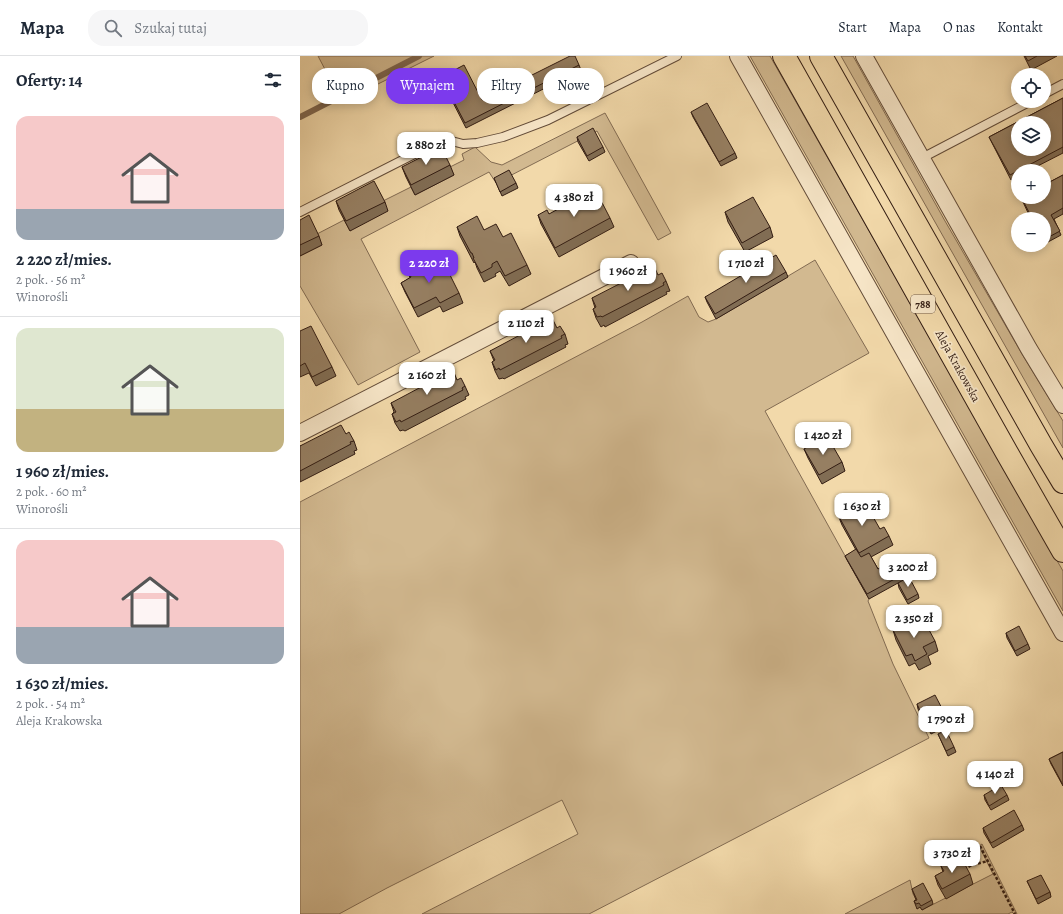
<!DOCTYPE html>
<html lang="pl">
<meta charset="utf-8">
<style>
body{margin:0;font-family:Alegreya,serif;background:#f6f6f7;color:#1f2937;height:100vh;display:flex;flex-direction:column;font-size:15px;white-space:nowrap}
*{box-sizing:border-box;margin:0}
p{font-size:13px;color:#747a83}
.icon{flex:none;width:22px;height:22px;fill:none;stroke:currentColor;stroke-width:2;stroke-linecap:round;stroke-linejoin:round}
.map{position:relative;flex:1;overflow:hidden}
.panel{display:flex;flex-direction:column;background:#fff;width:300px}
.panel>*{flex:none}
.hud{position:absolute;left:12px;top:12px;width:380px;height:36px;display:flex;gap:8px}
.buttons{position:absolute;left:711px;top:12px;display:grid;gap:8px}
.buttons a{display:grid;place-items:center;width:40px;height:40px;border-radius:50%;background:#fff;box-shadow:0 2px 10px #0003;font-size:20px}
.price{position:absolute;translate:-50% -34px;padding:0 9px;border-radius:8px;background:#fff;color:#222;font-size:13px;line-height:26px;filter:drop-shadow(0 1px 2px #0008)}
.price::after{content:'';position:absolute;left:50%;top:24px;width:12px;height:9px;margin-left:-6px;background:inherit;clip-path:polygon(0 0,100% 0,50% 100%)}
.price.current{background:#7c3aed;color:#fff}
ul{padding:0;list-style:none}
li{display:grid;align-content:center;gap:8px;height:212px;padding:0 16px}
li+li{border-top:1px solid #e0e1e3}
li span{display:grid;place-items:center;height:124px;border-radius:12px;color:#555}
li>.icon{margin-inline-start:auto}
span .icon{width:72px;height:72px;fill:#fffc;stroke-width:1}
li b{font-size:17px}
h2{display:flex;justify-content:space-between;align-items:center;height:48px;padding:0 16px;font-size:17px}
.pill{padding:0 14px;border-radius:16px;background:#fff;box-shadow:0 2px 10px #0003;font-size:14px;line-height:36px}
.pill.current{background:#7c3aed;color:#fff}
header{display:flex;align-items:center;gap:24px;box-sizing:border-box;height:56px;padding:0 20px;background:#fff;border-bottom:1px solid #e0e1e3}
header strong{font-size:19px}
nav{display:flex;gap:22px;margin-inline-start:auto;font-size:14px}
.search{width:280px;height:36px;background:#f6f6f7;display:flex;align-items:center;gap:10px;box-sizing:border-box;padding:0 14px;border-radius:16px;color:#747a83;font-size:15px}
main{display:flex;flex:1;min-height:0}
.map>svg:first-child{display:block}
.green{fill:#d2b990;stroke:#826b52}
.lines{fill:none;stroke-linecap:round;stroke-linejoin:round}
.stream{stroke:#7f674f;stroke-width:6}
.lane-casing{stroke:#634c39;stroke-width:10}
.street-casing{stroke:#634c39;stroke-width:18}
.primary-casing{stroke:#331d13;stroke-width:24}
.path{stroke:#331d13;stroke-width:2.5;stroke-dasharray:3 2;stroke-linecap:butt}
.lane{stroke:#f7e6c8;stroke-width:8}
.street{stroke:#f7e6c8;stroke-width:16}
.primary{stroke:#f2d9aa;stroke-width:22}
.wall{fill:#816d54;stroke:#331d13}
.building{fill:#967f62;stroke:#331d13;fill-rule:evenodd}
.labels{text-anchor:middle;stroke-width:3.5;stroke-linejoin:round;paint-order:stroke}
.shield{fill:#f7e6c8;stroke:#6e5949;stroke-width:1}
.shield-label{font-size:11px;font-weight:bold;fill:#331d13}
.street-label{font-size:12px;fill:#331d13;stroke:#f7e6c8}
</style>
<header>
<strong>Mapa</strong>
<div class="search"><svg class="icon" aria-label="search" viewBox="0 0 24 24"><circle cx="10" cy="10" r="6"/><path d="M15 15l6 6"/></svg>Szukaj tutaj</div>
<nav><a>Start</a><a>Mapa</a><a>O nas</a><a>Kontakt</a></nav>
</header>
<main>
<section class="panel">
<h2>Oferty: 14<svg class="icon" aria-label="filters" viewBox="0 0 24 24"><path d="M4 7h16M4 17h16"/><circle cx="9" cy="7" r="2"/><circle cx="15" cy="17" r="2"/></svg></h2>
<ul>
<li><span style="background:linear-gradient(#f6c9c9 75%,#9aa5b1 0)"><svg class="icon" aria-label="home" viewBox="0 0 24 24"><path d="M3 11l9-7 9 7M6 9v11h12V9"/></svg></span><div><b>2 220 zł/mies.</b><p>2 pok. · 56 m²</p><p>Winorośli</p></div></li>
<li><span style="background:linear-gradient(#dfe7d0 65%,#c2b280 0)"><svg class="icon" aria-label="home" viewBox="0 0 24 24"><path d="M3 11l9-7 9 7M6 9v11h12V9"/></svg></span><div><b>1 960 zł/mies.</b><p>2 pok. · 60 m²</p><p>Winorośli</p></div></li>
<li><span style="background:linear-gradient(#f6c9c9 70%,#9aa5b1 0)"><svg class="icon" aria-label="home" viewBox="0 0 24 24"><path d="M3 11l9-7 9 7M6 9v11h12V9"/></svg></span><div><b>1 630 zł/mies.</b><p>2 pok. · 54 m²</p><p>Aleja Krakowska</p></div></li>
</ul>
</section>
<div class="map">
<svg width="763" height="858" viewBox="0 0 763 858">
<rect width="100%" height="100%" fill="#f2d9aa"/>
<filter id="stains"><feTurbulence type="fractalNoise" baseFrequency=".005" numOctaves="4"/><feColorMatrix values="0 0 0 0 .2 0 0 0 0 .09 0 0 0 0 .02 0 0 0 .5 -.17"/></filter>
<radialGradient id="worn" r=".72"><stop offset=".6" stop-color="#630" stop-opacity="0"/><stop offset="1" stop-color="#630" stop-opacity=".3"/></radialGradient>
<path class="green" d="M18,0h116l-92,46z
M450,0h20l192,339 101,176v40z
M541,0h12l92,165 77,133 41,67v27z
M305,57l66,120 -13,7 -61,-109 -101,52 -7,-11 -128,67 59,113 -62,33 -58,-99v-30l22,-11 -5,-11 27,-14 6,11 33,-30 28,-14 4,8 39,-20 -4,-8 14,-7 -2,-6 13,-7 16,15 11,3z
M515,204l54,93 -104,58 28,51 76,137 -1,2 25,63 36,74 -340,176h-167l156,-80 -16,-34 -175,88 -48,26h-39v-412l342,-180 46,-26 11,21 9,5 8,-3z
M682,788l35,70h-3l-2,-2 -4,2h-163l65,-34 3,14 6,10 -2,5 3,-2 2,3 71,-36 -14,-28z"/>
<g class="lines">
<path class="stream" d="M0,61l119,-61"/>
<defs>
<path id="lane" d="M744,38l19,-10
M622,102l109,-57
M0,156l144,-73 19,5 14,-1 26,-6 45,-17 129,-64"/>
<path id="street" d="M438,0l325,577
M564,0l165,293 34,56
M0,377l331,-170"/>
<path id="primary" d="M484,0l223,397 56,98
M521,0l220,389 22,37"/>
</defs>
<use href="#lane" class="lane-casing"/>
<use href="#street" class="street-casing"/>
<use href="#primary" class="primary-casing"/>
<path class="path" d="M680,790l35,68
M664,813l8,-4 16,-4"/>
<use href="#lane" class="lane"/>
<use href="#street" class="street"/>
<use href="#primary" class="primary"/>
</g>
<path class="wall" d="M724,0h33l-26,14z
M279,9l2,5 -115,58 -24,-47 -1,-4 41,23z
M763,42v55l-35,18h-10v5l-7,4 -20,-39 -2,-4z
M391,56l44,41 2,5 -16,8 -28,-49z
M277,81l26,10 2,5 -16,9 -11,-19z
M150,109l4,10 -39,20 -9,-18 -4,-10z
M763,119v39l-9,5 7,16 -13,7 -4,-1v-22l-14,-2 -7,-15 -2,-5z
M194,122l22,5 2,5 -16,8z
M36,145l49,1 3,9 -38,20 -11,-21z
M425,156l45,15 3,10 -28,15 -17,-30z
M249,158l61,4 4,9 -55,30 -18,-33 -3,-9z
M0,164l19,16 3,9 -22,11z
M157,171l27,3 43,35 4,9 -22,12 -9,-15 -5,3 1,2 -12,6 -7,-14 -2,-6 -1,1 -14,-27z
M127,213l32,24 4,10 -20,9 -3,-6 -22,11 -13,-25 -4,-9 9,-5 -2,-7z
M486,216l2,5 -72,42 -9,-17 -2,-5z
M358,219l8,6 4,10 -4,1 1,2 -62,33 -1,-2 -3,2 -5,-9 -3,-9 2,-1 -3,-10z
M257,272l8,6 3,10 -3,1 1,2 -62,32 -1,-1 -4,1 -4,-8 -3,-9 2,-1 -4,-10z
M0,275l32,36 4,9 -20,10 -7,-13 -9,4z
M157,324l8,6 4,9 -4,2 1,2 -61,32 -2,-1 -3,1 -5,-8 -3,-9 2,-2 -3,-9z
M46,378l8,7 3,9 -3,1 1,3 -55,28v-36z
M504,393l38,13 3,9 -23,13 -14,-26z
M538,459l42,14 9,7 4,9 -22,12 7,12 24,6 2,5 14,14 1,4 -11,6 -9,-16 -1,-5 -29,16 -22,-39 -2,-4 11,-6 -14,-25z
M593,574h30l12,11 3,10 -10,5 3,8 -12,6 -4,-7 -6,3 -13,-26z
M706,577l22,11 2,5 -13,7 -10,-18z
M617,648l31,16 1,5 -18,9 -13,-25z
M638,678l16,13 2,5 -8,4z
M763,696v34l-12,-22 -2,-5z
M684,739h23l2,5 -18,10 -6,-10z
M722,769l2,5 -31,18 -9,-15 -1,-5z
M641,810l11,1 18,7 3,10 -27,15 -8,-14 -3,-9 8,-4z
M727,825l23,11 1,5 -13,7z
M612,833l20,11 1,4 -11,6 -2,-3 -3,2 -3,-8 2,-1z"/>
<path class="building" d="M270,0h5l4,9 -114,58 -24,-46 23,-12 18,35z
M725,0h12l-9,5z
M763,42v49l-53,28 -21,-38zM718,67h26v26h-26z
M407,47l28,50 -16,9 -28,-50z
M293,72l10,19 -16,9 -10,-19z
M141,91l9,18 -39,20 -9,-18z
M209,114l7,13 -16,9 -6,-14z
M763,119v33l-12,7 9,16 -13,7 -3,-1v-18h-14l1,-3 -10,-19h23v-12z
M74,125l11,21 -39,19 -10,-20z
M295,133l15,29 -55,30 -17,-33 9,-5 2,4z
M453,141l17,30 -28,16 -17,-31z
M9,159l10,21 -19,9v-25z
M177,160l7,14 12,-6 7,13 8,-4 16,32 -22,11 -8,-15 -5,3v3l-11,6 -8,-15h1l-2,-5h-1l-14,-26z
M476,199l10,17 -71,42 -10,-17z
M143,205l16,32 -19,10 -4,-6 -22,11 -13,-25 10,-6 -3,-6 16,-8 3,6z
M354,210l4,9 4,-2 4,8 -3,2 1,2 -62,32 -1,-1 -4,1 -4,-8 3,-2 -4,-9z
M252,262l5,10 3,-2 5,8 -4,2 1,2 -62,32 -1,-2 -3,2 -4,-8 3,-2 -5,-9z
M11,270l21,41 -20,10 -7,-14 -5,3v-35z
M153,314l4,10 4,-2 4,8 -3,2 1,2 -62,32 -1,-2 -4,2 -4,-8 4,-2 -5,-9z
M41,369l5,9 3,-2 5,9 -4,1 1,2 -51,27v-25z
M527,380l15,26 -23,13 -15,-26z
M564,445l16,28 4,-2 5,9 -30,17 -21,-38z
M556,493l5,8 8,-4 9,16 15,-9 9,15 -35,19 -22,-38z
M609,521l9,17 -11,6 -9,-17z
M617,562l6,12 5,-2 7,13 -12,6 4,7 -12,7 -3,-7 -6,2 -13,-26z
M719,570l9,18 -13,7 -9,-18z
M635,639l13,25 -19,10 -12,-26z
M646,674l8,17 -8,4 -8,-17z
M763,696v33l-14,-26z
M701,729l6,10 -18,11 -5,-11z
M714,754l8,15 -31,18 -8,-15z
M663,805l7,13 -28,15 -7,-13 9,-5 -3,-5 8,-4 3,5z
M741,819l9,17 -14,7 -9,-18z
M623,827l9,17 -11,6 -2,-3 -3,1 -2,-3 3,-1 -5,-11z"/>
<g class="labels">
<rect class="shield" x="611" y="239" width="24" height="18" rx="3"/>
<g class="shield-label">
<text x="623" y="252">788</text>
</g>
<g class="street-label">
<text transform="translate(658 310) rotate(61)" y="4">Aleja Krakowska</text>
</g>
</g>
<rect width="100%" height="100%" filter="url(#stains)"/>
<rect width="100%" height="100%" fill="url(#worn)"/>
</svg>
<div class="buttons">
<a><svg class="icon" aria-label="locate" viewBox="0 0 24 24"><circle cx="12" cy="12" r="6"/><path d="M12 2v4M12 18v4M2 12h4M18 12h4"/></svg></a>
<a><svg class="icon" aria-label="layers" viewBox="0 0 24 24"><path d="M12 4l9 5-9 5-9-5zM3 14l9 5 9-5"/></svg></a>
<a>+</a>
<a>−</a>
</div>
<b class="price" style="left:126px;top:110px">2 880 zł</b>
<b class="price" style="left:274px;top:162px">4 380 zł</b>
<b class="price current" style="left:129px;top:228px">2 220 zł</b>
<b class="price" style="left:446px;top:228px">1 710 zł</b>
<b class="price" style="left:328px;top:236px">1 960 zł</b>
<b class="price" style="left:226px;top:288px">2 110 zł</b>
<b class="price" style="left:127px;top:340px">2 160 zł</b>
<b class="price" style="left:523px;top:400px">1 420 zł</b>
<b class="price" style="left:562px;top:471px">1 630 zł</b>
<b class="price" style="left:608px;top:532px">3 200 zł</b>
<b class="price" style="left:614px;top:583px">2 350 zł</b>
<b class="price" style="left:646px;top:684px">1 790 zł</b>
<b class="price" style="left:695px;top:739px">4 140 zł</b>
<b class="price" style="left:652px;top:818px">3 730 zł</b>
<div class="hud">
<a class="pill">Kupno</a>
<a class="pill current">Wynajem</a>
<a class="pill">Filtry</a>
<a class="pill">Nowe</a>
</div>
</div>
</main>
